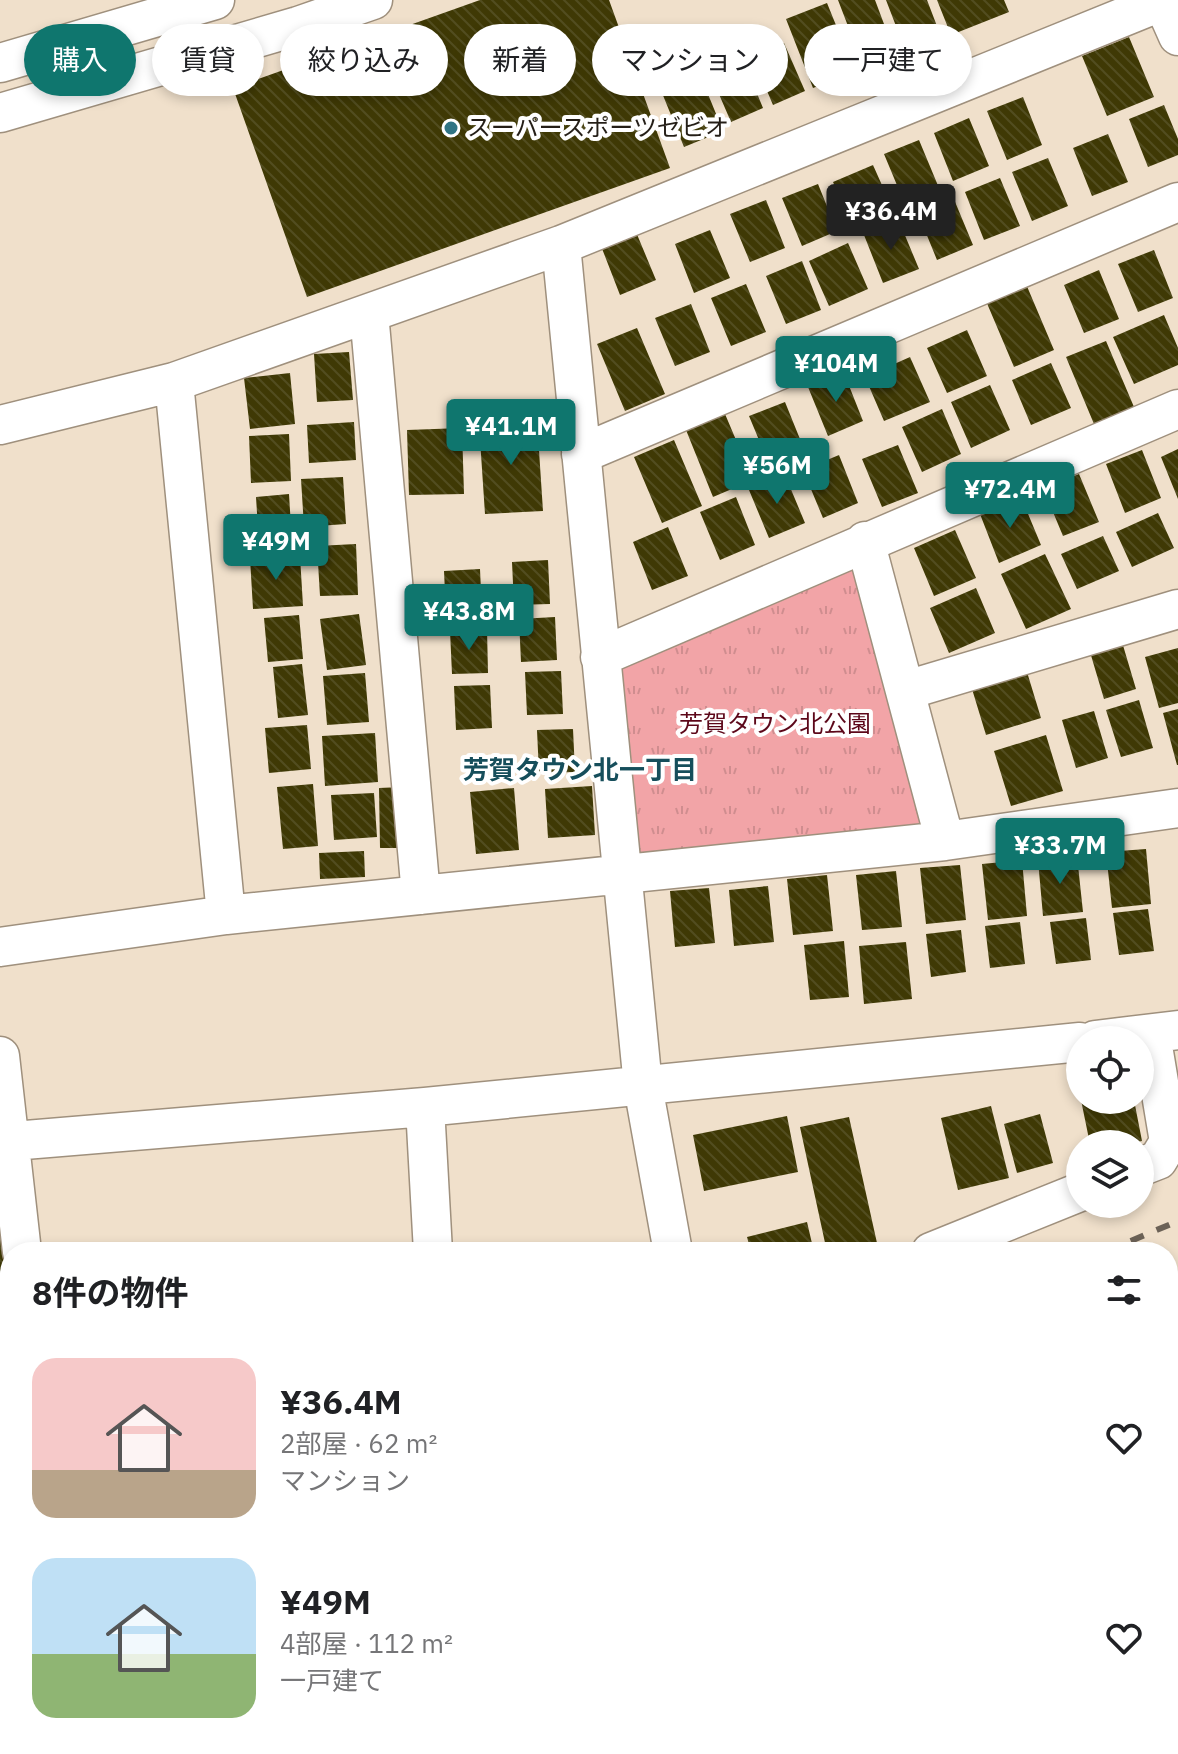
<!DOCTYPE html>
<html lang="ja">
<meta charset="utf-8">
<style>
body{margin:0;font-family:"IBM Plex Sans","Noto Sans JP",sans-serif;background:#f2f2f2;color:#202124;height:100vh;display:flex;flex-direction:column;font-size:30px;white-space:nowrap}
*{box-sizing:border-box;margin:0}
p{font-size:26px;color:#757577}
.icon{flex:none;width:44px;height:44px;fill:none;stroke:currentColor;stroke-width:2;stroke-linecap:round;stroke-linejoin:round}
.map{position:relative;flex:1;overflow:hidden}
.side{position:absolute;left:0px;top:1242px;width:1178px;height:512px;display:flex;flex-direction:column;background:#fff;border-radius:32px 32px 0 0;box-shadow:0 4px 12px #0003}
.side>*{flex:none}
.top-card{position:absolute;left:24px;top:24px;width:1130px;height:72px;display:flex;gap:16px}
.buttons{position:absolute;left:1066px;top:1026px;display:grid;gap:16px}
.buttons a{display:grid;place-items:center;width:88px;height:88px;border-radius:50%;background:#fff;box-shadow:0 4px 12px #0003;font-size:40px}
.price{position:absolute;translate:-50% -68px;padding:0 18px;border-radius:8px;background:#0f766e;color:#fff;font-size:26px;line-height:52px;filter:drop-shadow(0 2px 4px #0008)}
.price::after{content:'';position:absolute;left:50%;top:48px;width:24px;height:18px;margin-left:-12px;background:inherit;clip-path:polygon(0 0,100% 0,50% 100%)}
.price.selected{background:#222;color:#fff}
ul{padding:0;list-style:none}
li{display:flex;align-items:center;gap:24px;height:200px;padding:0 32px}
li span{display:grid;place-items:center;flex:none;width:224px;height:160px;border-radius:24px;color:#555}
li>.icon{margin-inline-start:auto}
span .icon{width:96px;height:96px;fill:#fffc;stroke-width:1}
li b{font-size:34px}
h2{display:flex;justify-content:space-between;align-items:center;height:96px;padding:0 32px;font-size:34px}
.pill{padding:0 28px;border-radius:36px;background:#fff;box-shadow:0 4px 12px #0003;font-size:28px;line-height:72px}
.pill.selected{background:#0f766e;color:#fff}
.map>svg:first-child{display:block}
.grass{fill:url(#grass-tufts)}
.building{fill:url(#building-back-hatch)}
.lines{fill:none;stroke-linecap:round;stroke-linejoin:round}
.minor-casing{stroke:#9f907d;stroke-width:41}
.minor{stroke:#fff;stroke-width:38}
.rail{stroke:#6c6257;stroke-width:6;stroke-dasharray:14 14;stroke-linecap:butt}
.poi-dot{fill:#307484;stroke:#fff;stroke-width:3}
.labels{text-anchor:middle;stroke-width:8;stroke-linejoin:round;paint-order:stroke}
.poi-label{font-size:24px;fill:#241e17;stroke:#fff;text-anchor:start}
.park-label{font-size:24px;fill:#5c0719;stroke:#fff}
.neighbourhood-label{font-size:26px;font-weight:bold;fill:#164e5b;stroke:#fff}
</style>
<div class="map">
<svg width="1178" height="1754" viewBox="0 0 1178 1754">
<defs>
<pattern id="grass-tufts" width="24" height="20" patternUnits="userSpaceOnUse" patternTransform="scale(2)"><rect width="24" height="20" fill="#f2a4a7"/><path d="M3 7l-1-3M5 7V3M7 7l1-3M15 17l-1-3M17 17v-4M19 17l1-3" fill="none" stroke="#cf8d8f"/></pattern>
<pattern id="building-back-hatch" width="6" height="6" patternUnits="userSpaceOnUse" patternTransform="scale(2)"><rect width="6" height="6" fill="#3f3905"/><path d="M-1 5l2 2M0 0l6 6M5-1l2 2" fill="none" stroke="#524d20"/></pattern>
</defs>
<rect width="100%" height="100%" fill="#f0e0cb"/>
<path class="grass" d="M860,551l73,281 -304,32 -15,-205z"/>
<path class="building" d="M480,0h129l61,168 -363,129 -74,-209z
M838,0h37l18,48 -32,12z
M886,0h41l13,34 -36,13z
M937,0h67l5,12 -58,23z
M827,3l28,69 -42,16 -27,-69z
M1129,37l25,60 -47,19 -25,-60z
M784,43l21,48 -32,14 -21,-49z
M742,57l21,51 -32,14 -22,-51z
M699,72l24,59 -39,16 -24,-59z
M1023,97l19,48 -35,15 -20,-49z
M1164,105l14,34v16l-30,12 -19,-48z
M969,118l20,48 -36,15 -19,-48z
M1108,134l20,48 -36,14 -19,-48z
M919,140l20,48 -35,14 -20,-48z
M1048,158l20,48 -36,15 -20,-49z
M873,165l20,45 -40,17 -20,-45z
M1000,178l20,48 -36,14 -19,-48z
M818,184l19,47 -35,15 -20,-48z
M953,197l20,48 -36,15 -20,-49z
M766,200l19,48 -35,14 -20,-48z
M899,221l20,48 -36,14 -19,-48z
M710,230l20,48 -36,15 -19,-49z
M636,232l20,48 -36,15 -19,-49z
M848,243l20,46 -39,17 -20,-45z
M1154,250l19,48 -35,14 -20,-48z
M802,261l19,49 -35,14 -20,-48z
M1099,270l20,49 -35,14 -20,-48z
M746,284l20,48 -35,14 -20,-48z
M1026,284l28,66 -40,17 -28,-66z
M691,304l19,48 -35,14 -20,-48z
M1164,315l14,33v17l-44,19 -21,-47z
M637,328l28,66 -40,17 -28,-67z
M967,330l20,46 -40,17 -20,-45z
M1106,341l28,66 -40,17 -28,-67z
M349,352l4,48 -36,2 -3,-48z
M910,357l20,45 -46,19 -19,-44z
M1051,363l20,45 -40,17 -19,-45z
M290,373l5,51 -45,5 -6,-51z
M844,373l19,48 -35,15 -20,-49z
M990,385l20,45 -39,18 -20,-46z
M785,402l19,47 -35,15 -20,-48z
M942,409l19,45 -39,18 -20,-45z
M725,414l28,66 -40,17 -27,-67z
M537,420l6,91 -58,3 -6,-90z
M354,422l2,38 -47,3 -2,-38z
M462,428l2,66 -55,1 -2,-65z
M289,434l2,47 -40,2 -2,-47z
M674,440l28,66 -40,17 -28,-66z
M898,445l20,48 -36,14 -20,-48z
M1178,449v50l-17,-42z
M1142,450l19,48 -36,15 -19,-49z
M839,455l19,48 -35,15 -20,-48z
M1079,474l20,48 -36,14 -20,-48z
M785,475l20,48 -36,15 -20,-48z
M343,477l3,47 -42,3 -3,-48z
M289,494l3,49 -33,2 -3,-48z
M736,497l19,48 -35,15 -20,-48z
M1021,497l20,48 -42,18 -19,-49z
M1158,513l16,35 -42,19 -16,-35z
M668,527l20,49 -36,14 -19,-48z
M955,530l21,48 -42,18 -20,-48z
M1103,536l16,35 -42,18 -16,-35z
M356,544l2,51 -38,1 -3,-50z
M1045,554l26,55 -45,20 -25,-55z
M300,556l3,50 -50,3 -3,-51z
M548,560l2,44 -36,1 -2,-43z
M480,569l2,44 -36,1 -2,-43z
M976,588l19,45 -46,20 -19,-45z
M359,614l7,51 -39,5 -7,-51z
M299,615l4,44 -35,3 -4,-44z
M555,617l2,43 -36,2 -2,-43z
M487,629l1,44 -36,1 -2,-43z
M1122,642l14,47 -32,10 -14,-47z
M1178,648v55l-19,5 -14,-51z
M302,664l6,51 -30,3 -5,-51z
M561,671l2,43 -36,1 -2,-43z
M1027,672l14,46 -55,17 -14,-46z
M365,673l4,49 -42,3 -4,-49z
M490,685l2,43 -36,2 -2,-44z
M1139,700l14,48 -32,9 -15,-47z
M1178,709v56h-1l-14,-52z
M1094,711l14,47 -32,10 -14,-48z
M307,725l4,44 -42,4 -4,-45z
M573,729l2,43 -36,1 -2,-43z
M375,733l3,49 -53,4 -3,-50z
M1046,735l17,56 -52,15 -17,-55z
M313,784l5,62 -35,3 -6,-62z
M592,786l3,49 -47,3 -3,-49z
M402,787l2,61h-24l-1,-60z
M514,788l5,62 -43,4 -6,-62z
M374,793l3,44 -43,3 -3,-45z
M1146,849l5,55 -39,4 -6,-56z
M364,851l1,26 -45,2 -1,-26z
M1077,856l6,56 -40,4 -5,-56z
M1022,860l5,56 -39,4 -6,-56z
M960,865l6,55 -40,4 -6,-56z
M896,871l6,56 -40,3 -6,-55z
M827,875l6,56 -40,4 -6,-56z
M768,886l6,56 -40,4 -5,-56z
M709,888l6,55 -40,4 -5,-56z
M1148,909l6,42 -35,4 -6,-42z
M1086,918l5,42 -35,4 -6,-42z
M1020,922l5,42 -35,4 -5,-42z
M961,930l5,42 -35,5 -5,-43z
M844,941l5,56 -39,3 -6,-55z
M906,942l6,57 -48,5 -5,-58z
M1081,1100h53l8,41 -15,3h-37z
M991,1106l18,72 -51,12 -17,-72z
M1040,1114l13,49 -36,10 -13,-49z
M787,1116l11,56 -94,19 -11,-56z
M849,1117l28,126 -50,9 -27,-125z
M807,1222l7,30h-63l-4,-15z
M0,1232h2l8,75 -10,1z
M1178,1535v151l-10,-22v-125z
M83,1744h54l-24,10h-26z
M321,1744h36l5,10h-36z
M433,1744h38l1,3 -17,7h-18z
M490,1744h31l4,10h-38l-3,-8z
M550,1744h41l1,4 -15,6h-23z
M792,1744h42l4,10h-42z
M913,1744h3l5,10h-32z
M982,1744h58l-20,10h-33z
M760,1745l3,9h-25z"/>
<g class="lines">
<defs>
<path id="minor" d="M1162,0l16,36
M0,63l215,-63
M0,113l298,-87 75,-26
M561,245l82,841 30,166
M369,313l52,582
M174,382l52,533
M0,425l174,-43 387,-137 602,-244
M581,454l597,-252
M865,541l80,300
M600,657l578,-248
M907,690l271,-81
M0,947l226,-32 719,-74 233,-33
M1095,1040l83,-10
M0,1056l22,196
M425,1107l8,145
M0,1142l425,-35 655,-65
M1140,1167l18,-7 11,-18 -18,-108
M931,1252l149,-60
M0,1368l10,-1
M0,1629l10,-4
M939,1744l5,10
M224,1754l24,-10
M687,1754l24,-10"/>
</defs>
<use href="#minor" class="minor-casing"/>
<use href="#minor" class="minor"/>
<path class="rail" d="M1105,1252l73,-31
M0,1725l10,-4"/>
</g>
<circle class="poi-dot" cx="451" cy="128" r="8"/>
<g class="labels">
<g class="poi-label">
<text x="467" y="136">スーパースポーツゼビオ</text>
</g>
<g class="park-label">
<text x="775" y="732">芳賀タウン北公園</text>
</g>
<g class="neighbourhood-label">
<text x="580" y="779">芳賀タウン北一丁目</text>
</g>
</g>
</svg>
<div class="buttons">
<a><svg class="icon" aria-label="locate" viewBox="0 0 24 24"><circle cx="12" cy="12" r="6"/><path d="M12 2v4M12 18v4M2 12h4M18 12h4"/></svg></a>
<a><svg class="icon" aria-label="layers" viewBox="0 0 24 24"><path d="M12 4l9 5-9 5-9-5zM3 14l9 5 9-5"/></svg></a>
</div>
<b class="price selected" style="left:891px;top:252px">¥36.4M</b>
<b class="price" style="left:836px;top:404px">¥104M</b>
<b class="price" style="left:511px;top:467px">¥41.1M</b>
<b class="price" style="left:777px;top:506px">¥56M</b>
<b class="price" style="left:1010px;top:530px">¥72.4M</b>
<b class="price" style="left:276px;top:582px">¥49M</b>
<b class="price" style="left:469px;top:652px">¥43.8M</b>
<b class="price" style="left:1060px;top:886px">¥33.7M</b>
<div class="top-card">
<a class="pill selected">購入</a>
<a class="pill">賃貸</a>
<a class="pill">絞り込み</a>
<a class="pill">新着</a>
<a class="pill">マンション</a>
<a class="pill">一戸建て</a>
</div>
<section class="side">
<h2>8件の物件<svg class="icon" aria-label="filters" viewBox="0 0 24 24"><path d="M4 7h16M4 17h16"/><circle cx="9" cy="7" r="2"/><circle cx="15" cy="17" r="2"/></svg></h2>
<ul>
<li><span style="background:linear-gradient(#f6c9c9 70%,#b9a48a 0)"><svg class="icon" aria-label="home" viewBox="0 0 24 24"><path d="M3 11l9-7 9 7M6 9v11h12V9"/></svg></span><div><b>¥36.4M</b><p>2部屋 · 62 m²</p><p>マンション</p></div><svg class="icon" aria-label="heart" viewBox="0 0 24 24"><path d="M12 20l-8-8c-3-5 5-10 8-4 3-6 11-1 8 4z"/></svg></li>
<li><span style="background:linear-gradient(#bfe0f5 60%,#8fb573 0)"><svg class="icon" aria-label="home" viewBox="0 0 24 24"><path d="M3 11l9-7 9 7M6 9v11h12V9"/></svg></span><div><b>¥49M</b><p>4部屋 · 112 m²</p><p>一戸建て</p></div><svg class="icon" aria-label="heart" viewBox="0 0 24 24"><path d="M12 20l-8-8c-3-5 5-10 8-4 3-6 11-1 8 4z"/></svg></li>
</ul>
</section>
</div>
